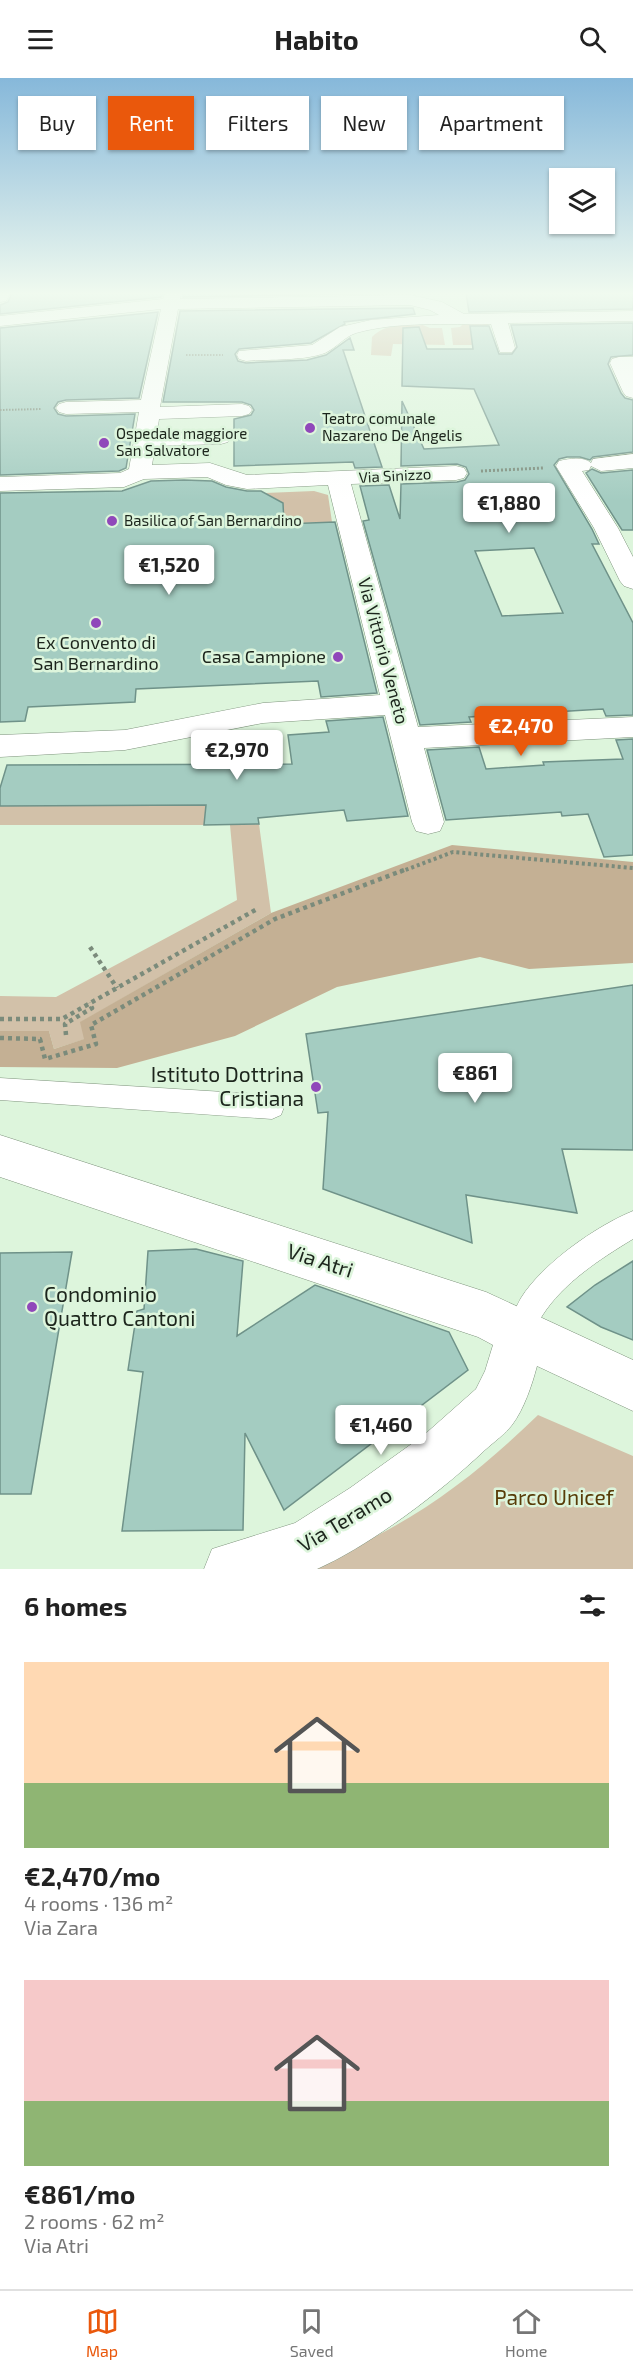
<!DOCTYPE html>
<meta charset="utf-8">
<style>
body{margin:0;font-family:"Exo 2",sans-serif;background:#f2f2f2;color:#222;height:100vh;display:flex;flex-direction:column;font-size:22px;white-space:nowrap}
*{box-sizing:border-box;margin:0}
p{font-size:20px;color:#767676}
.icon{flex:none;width:33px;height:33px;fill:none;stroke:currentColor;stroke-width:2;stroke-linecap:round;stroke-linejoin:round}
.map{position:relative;height:1491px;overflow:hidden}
.details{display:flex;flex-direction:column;background:#fff;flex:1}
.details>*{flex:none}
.banner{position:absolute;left:18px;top:18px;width:597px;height:54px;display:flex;gap:12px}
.fabs{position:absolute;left:549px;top:90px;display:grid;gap:12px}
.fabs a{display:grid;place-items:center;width:66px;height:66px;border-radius:0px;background:#fff;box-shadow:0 2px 4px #0004;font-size:30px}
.price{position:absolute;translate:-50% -51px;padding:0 14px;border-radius:6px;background:#fff;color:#222;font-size:20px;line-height:39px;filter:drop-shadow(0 2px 3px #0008)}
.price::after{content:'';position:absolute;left:50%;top:36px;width:18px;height:14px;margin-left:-9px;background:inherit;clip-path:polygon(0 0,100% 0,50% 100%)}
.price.current{background:#ea580c;color:#fff}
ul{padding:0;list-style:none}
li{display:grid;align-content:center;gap:12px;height:318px;padding:0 24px}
li span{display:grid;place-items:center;height:186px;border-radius:0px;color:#555}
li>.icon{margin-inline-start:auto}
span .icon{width:108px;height:108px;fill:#fffc;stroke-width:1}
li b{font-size:26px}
h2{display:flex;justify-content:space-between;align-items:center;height:72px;padding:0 24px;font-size:26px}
.pill{padding:0 21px;border-radius:0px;background:#fff;box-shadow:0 2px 4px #0004;font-size:21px;line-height:54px}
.pill.current{background:#ea580c;color:#fff}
header{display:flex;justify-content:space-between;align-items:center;height:78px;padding:0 24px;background:#fff;font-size:27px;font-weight:700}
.menu{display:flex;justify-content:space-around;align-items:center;height:84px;border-top:2px solid #e0e0e0;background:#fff;font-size:16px;color:#767676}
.menu a{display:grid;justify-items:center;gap:3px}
.menu .current{color:#ea580c}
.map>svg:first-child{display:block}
.green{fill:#d2c1a9}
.forest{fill:#c4b094}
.building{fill:#a4ccc1;stroke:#6f9289;stroke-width:1.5;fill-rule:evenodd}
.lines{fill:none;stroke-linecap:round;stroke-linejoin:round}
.lane-casing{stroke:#7f947d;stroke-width:1}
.street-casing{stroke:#7f947d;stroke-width:1}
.path-far3{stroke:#7b8b7b;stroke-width:2;stroke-dasharray:1.5 1.5;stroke-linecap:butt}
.path-far2{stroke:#7b8b7b;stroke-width:3;stroke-dasharray:2 2;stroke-linecap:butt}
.path-far1{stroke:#7b8b7b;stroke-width:4;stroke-dasharray:3 3;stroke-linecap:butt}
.path{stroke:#7b8b7b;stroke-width:4.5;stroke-dasharray:4 4;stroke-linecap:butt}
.lane{fill:#fff;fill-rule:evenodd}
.street{fill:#fff;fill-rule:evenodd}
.poi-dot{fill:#9048ba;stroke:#ddf5dc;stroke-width:2}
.labels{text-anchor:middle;stroke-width:5;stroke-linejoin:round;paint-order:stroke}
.far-poi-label{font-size:15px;fill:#1c251c;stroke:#ddf5dc;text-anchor:start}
.far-street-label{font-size:15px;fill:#1c251c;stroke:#ddf5dc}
.poi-label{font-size:18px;fill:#1c251c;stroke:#ddf5dc}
.street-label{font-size:18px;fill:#1c251c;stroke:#ddf5dc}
.near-poi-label{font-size:21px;fill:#1c251c;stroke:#ddf5dc;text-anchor:end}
.near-street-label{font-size:21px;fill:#1c251c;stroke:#ddf5dc}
.near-park-label{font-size:21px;fill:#583c08;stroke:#ddf5dc}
</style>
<header><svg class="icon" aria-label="menu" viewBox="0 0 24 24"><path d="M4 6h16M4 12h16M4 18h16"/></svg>Habito<svg class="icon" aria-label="search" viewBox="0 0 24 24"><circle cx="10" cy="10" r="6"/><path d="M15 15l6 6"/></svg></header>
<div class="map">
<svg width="633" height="1491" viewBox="0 0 633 1491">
<rect width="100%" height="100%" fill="#ddf5dc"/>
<path class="green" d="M488,244l3,23h-38l-2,-17 9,-1 4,-4z
M423,247l7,3h12l3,17 -52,-1 -2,12 -20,-1 1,-18c14,-14 31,-11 51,-12z
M314,413l14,4 4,27 -62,2 13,-21 -18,-10z
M206,727l-2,20h-204v-19z
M259,746l12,89 -190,109 4,17 -31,10 -5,-18h-49v-35l56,1 181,-97 -7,-75z
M538,1337l95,41v113h-332c18,-5 34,-14 51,-21 75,-35 128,-77 186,-133z"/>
<path class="forest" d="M452,767l181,17v101l-104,6 -49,-12 -143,30 -102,49 -118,32 -117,-1v-36h49l5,18 30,-10 -4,-17 191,-109z"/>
<path class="building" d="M12,215h151l-2,4 -161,17v-9l8,-3z
M183,215h225l-225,4z
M466,215h167v16l-164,3z
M413,230l2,6 -71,8 1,2 -34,19 -72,6 -4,5 3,7 8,2 61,-3 19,-5 24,-17 4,12h-11l39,117 -27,1 -2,-6 -119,4v-47l17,-4 3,-5 -3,-5 -9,-3h-79l17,-91z
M158,234l-19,86 -73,2 -8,2 -4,6 4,6 8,2 69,-2 -9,54 -7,3 -119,4v-147z
M633,245v32l-22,2 -3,7 13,29 4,5 8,2v52l-40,5 -3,3 -10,-3h-13l-8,2 -5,6 38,64 7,15h-7l41,79v92l-27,1 -3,-7 -134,8 2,5 -51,3 -57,-204 6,-1 -9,-34 29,-1 11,34 1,-35 56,-2 8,-2 4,-6 -3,-7 -9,-3 -56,2 1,-65 22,48 75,-4 -25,-56 -72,-3 1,-58 16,-1 8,22h46l-3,-23h19l10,28h13l5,-7 -6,-22zM534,470l29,65 -61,3 -27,-65z
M592,391l9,4 32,-3v60h-11l-36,-57z
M184,402l28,1 14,6 21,4h14l22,12 1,21 51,-2 42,171 -56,4 -3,-16 -182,8 -1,13 -107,5 -3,14 -25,1v-229l122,-2 29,-10z
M383,639l25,99 -61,5 -3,-11 -86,8 1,6 -55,1 2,-20 -206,1v-18l7,-23 285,-1 -4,-29 41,-3 -3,-11z
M633,661v116l-29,2 -16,-43 -26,2 -1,-4 -115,8 -19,-70 52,-3 7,22 58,-4 -1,-3 80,-3 -7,-19z
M633,907v165l-71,-1 15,64 -111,-18 6,48 -149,-54 5,-77 -10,1 -12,-79z
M196,1171l47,12 -6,75 78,-51 134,47 19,38 -184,140 -39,-77 -2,97 -121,1 21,-159 -15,-2 9,-59 7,-2 4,-58z
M72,1174l-41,242h-31v-241z
M633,1183v79l-32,-13 -34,-20 28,-22z"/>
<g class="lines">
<defs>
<path id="lane" d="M0,1000l272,17 9,4 3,8 -3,8 -9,4 -272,-19z
M633,1133v28c-33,20 -70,44 -91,77 -5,8 -7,17 -11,26l-10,4 -10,-4 -4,-10c4,-11 8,-24 14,-34 21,-34 75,-72 112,-87z"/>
<path id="street" d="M0,215h10l-4,8 -6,1z
M165,215h16l-1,6 230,-4 32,7 22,12 169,-3v10l-125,2 7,25 -3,4h-12l-9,-28c-44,1 -92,-3 -135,9 -12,4 -20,15 -31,20 -21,8 -56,6 -79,8l-7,-2 -2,-4 2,-4 73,-6 28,-18 31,-7 68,-5 -9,-5 -20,-5 -232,4 -18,98 82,-3 7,2 3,4 -3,4 -7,2 -83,3 -2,14 64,-1 7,2 4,4 -4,4 -7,2 -66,2 -3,19 58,-2 37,12 209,-9 8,2 3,5 -3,5 -8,2 -105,4 67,243 215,-10v20l-209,11 20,74 -4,9 -12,3 -12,-3 -4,-9 -27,-107 -122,8 -138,27 -125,7v-22l125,-5 138,-27 117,-8 -52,-210 -81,4 -21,-4 -19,-8 -63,2 -20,8 -124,4v-14l120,-4 9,-4 10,-57 -73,2 -7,-2 -3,-4 3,-4 7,-2 75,-2 20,-91 -161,17v-10l163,-17z
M619,279h14v41l-7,-2 -3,-4 -13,-29 2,-4z
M633,376v14l-32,3 -10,-5 -2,4 -7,1 36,57 15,29v32l-9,-3 -4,-5 -26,-53 -38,-62 3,-5c10,-2 24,-5 32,2l2,-4z
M0,1057l486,157 147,68v51l-96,-45c-5,19 -13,43 -25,59 -7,9 -18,17 -27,25 -43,41 -114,95 -168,119h-113l8,-20 83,-26 55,-35 74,-53 52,-46 9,-18 8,-26 -15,-8 -478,-160z"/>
</defs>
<use href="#lane" class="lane-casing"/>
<use href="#street" class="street-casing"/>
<path class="path-far3" d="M186,277h37
M0,332l42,-1"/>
<path class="path-far2" d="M481,393l62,-3"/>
<path class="path-far1" d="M400,794l53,-20 180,16"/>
<path class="path" d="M90,869l27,41
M0,941h62l195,-110
M66,957l-1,-11 27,-16 -3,-5
M0,960l40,1 5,20 51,-15 -5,-19 184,-106 129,-49"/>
<use href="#lane" class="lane"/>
<use href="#street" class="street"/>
</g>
<linearGradient id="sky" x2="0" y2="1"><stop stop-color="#86b8da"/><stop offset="0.51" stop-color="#f0faef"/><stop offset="1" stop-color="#f0faef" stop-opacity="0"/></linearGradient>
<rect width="633" height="423" fill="url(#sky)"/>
<g class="poi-dot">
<circle cx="310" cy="350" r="6"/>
<circle cx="104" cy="365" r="6"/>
<circle cx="112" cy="443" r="6"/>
<circle cx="96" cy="545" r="6"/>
<circle cx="338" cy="579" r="6"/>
<circle cx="316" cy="1009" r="6"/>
<circle cx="32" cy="1229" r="6"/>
</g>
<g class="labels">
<g class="far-poi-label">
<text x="322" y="346">Teatro comunale<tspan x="322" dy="17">Nazareno De Angelis</tspan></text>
<text x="116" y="361">Ospedale maggiore<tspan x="116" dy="17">San Salvatore</tspan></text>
<text x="124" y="448">Basilica of San Bernardino</text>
</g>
<g class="far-street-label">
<text transform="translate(395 398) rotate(-3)" y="5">Via Sinizzo</text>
</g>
<g class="poi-label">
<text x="96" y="571">Ex Convento di<tspan x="96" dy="21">San Bernardino</tspan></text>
<text x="326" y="585" text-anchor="end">Casa Campione</text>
</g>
<g class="street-label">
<text transform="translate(383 573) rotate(75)" y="6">Via Vittorio Veneto</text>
</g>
<g class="near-poi-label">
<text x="304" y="1004">Istituto Dottrina<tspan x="304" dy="24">Cristiana</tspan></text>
<text x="44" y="1224" text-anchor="start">Condominio<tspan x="44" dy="24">Quattro Cantoni</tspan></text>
</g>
<g class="near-street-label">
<text transform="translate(320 1183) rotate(18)" y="7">Via Atri</text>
<text transform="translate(345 1442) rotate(-31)" y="7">Via Teramo</text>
</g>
<g class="near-park-label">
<text x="554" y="1427">Parco Unicef</text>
</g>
</g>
</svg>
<div class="fabs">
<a><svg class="icon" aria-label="layers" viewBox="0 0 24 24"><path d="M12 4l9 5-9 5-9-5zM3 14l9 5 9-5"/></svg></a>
</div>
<b class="price" style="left:509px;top:456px">€1,880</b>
<b class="price" style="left:169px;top:518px">€1,520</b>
<b class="price current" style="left:521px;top:679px">€2,470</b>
<b class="price" style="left:237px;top:703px">€2,970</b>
<b class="price" style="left:475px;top:1026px">€861</b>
<b class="price" style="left:381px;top:1378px">€1,460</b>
<div class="banner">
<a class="pill">Buy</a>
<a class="pill current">Rent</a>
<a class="pill">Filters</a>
<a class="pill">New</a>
<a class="pill">Apartment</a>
</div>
</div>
<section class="details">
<h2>6 homes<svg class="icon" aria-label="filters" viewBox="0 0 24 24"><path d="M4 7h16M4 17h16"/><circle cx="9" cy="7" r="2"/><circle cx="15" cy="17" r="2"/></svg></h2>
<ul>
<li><span style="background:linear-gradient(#ffd9b3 65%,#8fb573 0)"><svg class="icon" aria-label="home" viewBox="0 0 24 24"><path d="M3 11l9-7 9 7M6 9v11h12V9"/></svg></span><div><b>€2,470/mo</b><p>4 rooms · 136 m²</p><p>Via Zara</p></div></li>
<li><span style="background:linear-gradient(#f6c9c9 65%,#8fb573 0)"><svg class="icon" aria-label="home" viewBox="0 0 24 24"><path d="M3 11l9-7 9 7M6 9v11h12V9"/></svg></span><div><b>€861/mo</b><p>2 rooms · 62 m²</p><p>Via Atri</p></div></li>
</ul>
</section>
<nav class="menu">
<a class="current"><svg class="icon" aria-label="map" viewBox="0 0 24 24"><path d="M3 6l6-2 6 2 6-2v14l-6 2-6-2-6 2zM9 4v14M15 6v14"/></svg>Map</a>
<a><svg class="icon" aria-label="saved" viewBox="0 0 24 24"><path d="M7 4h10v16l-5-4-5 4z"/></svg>Saved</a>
<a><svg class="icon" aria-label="home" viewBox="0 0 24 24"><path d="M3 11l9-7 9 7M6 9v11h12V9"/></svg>Home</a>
</nav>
